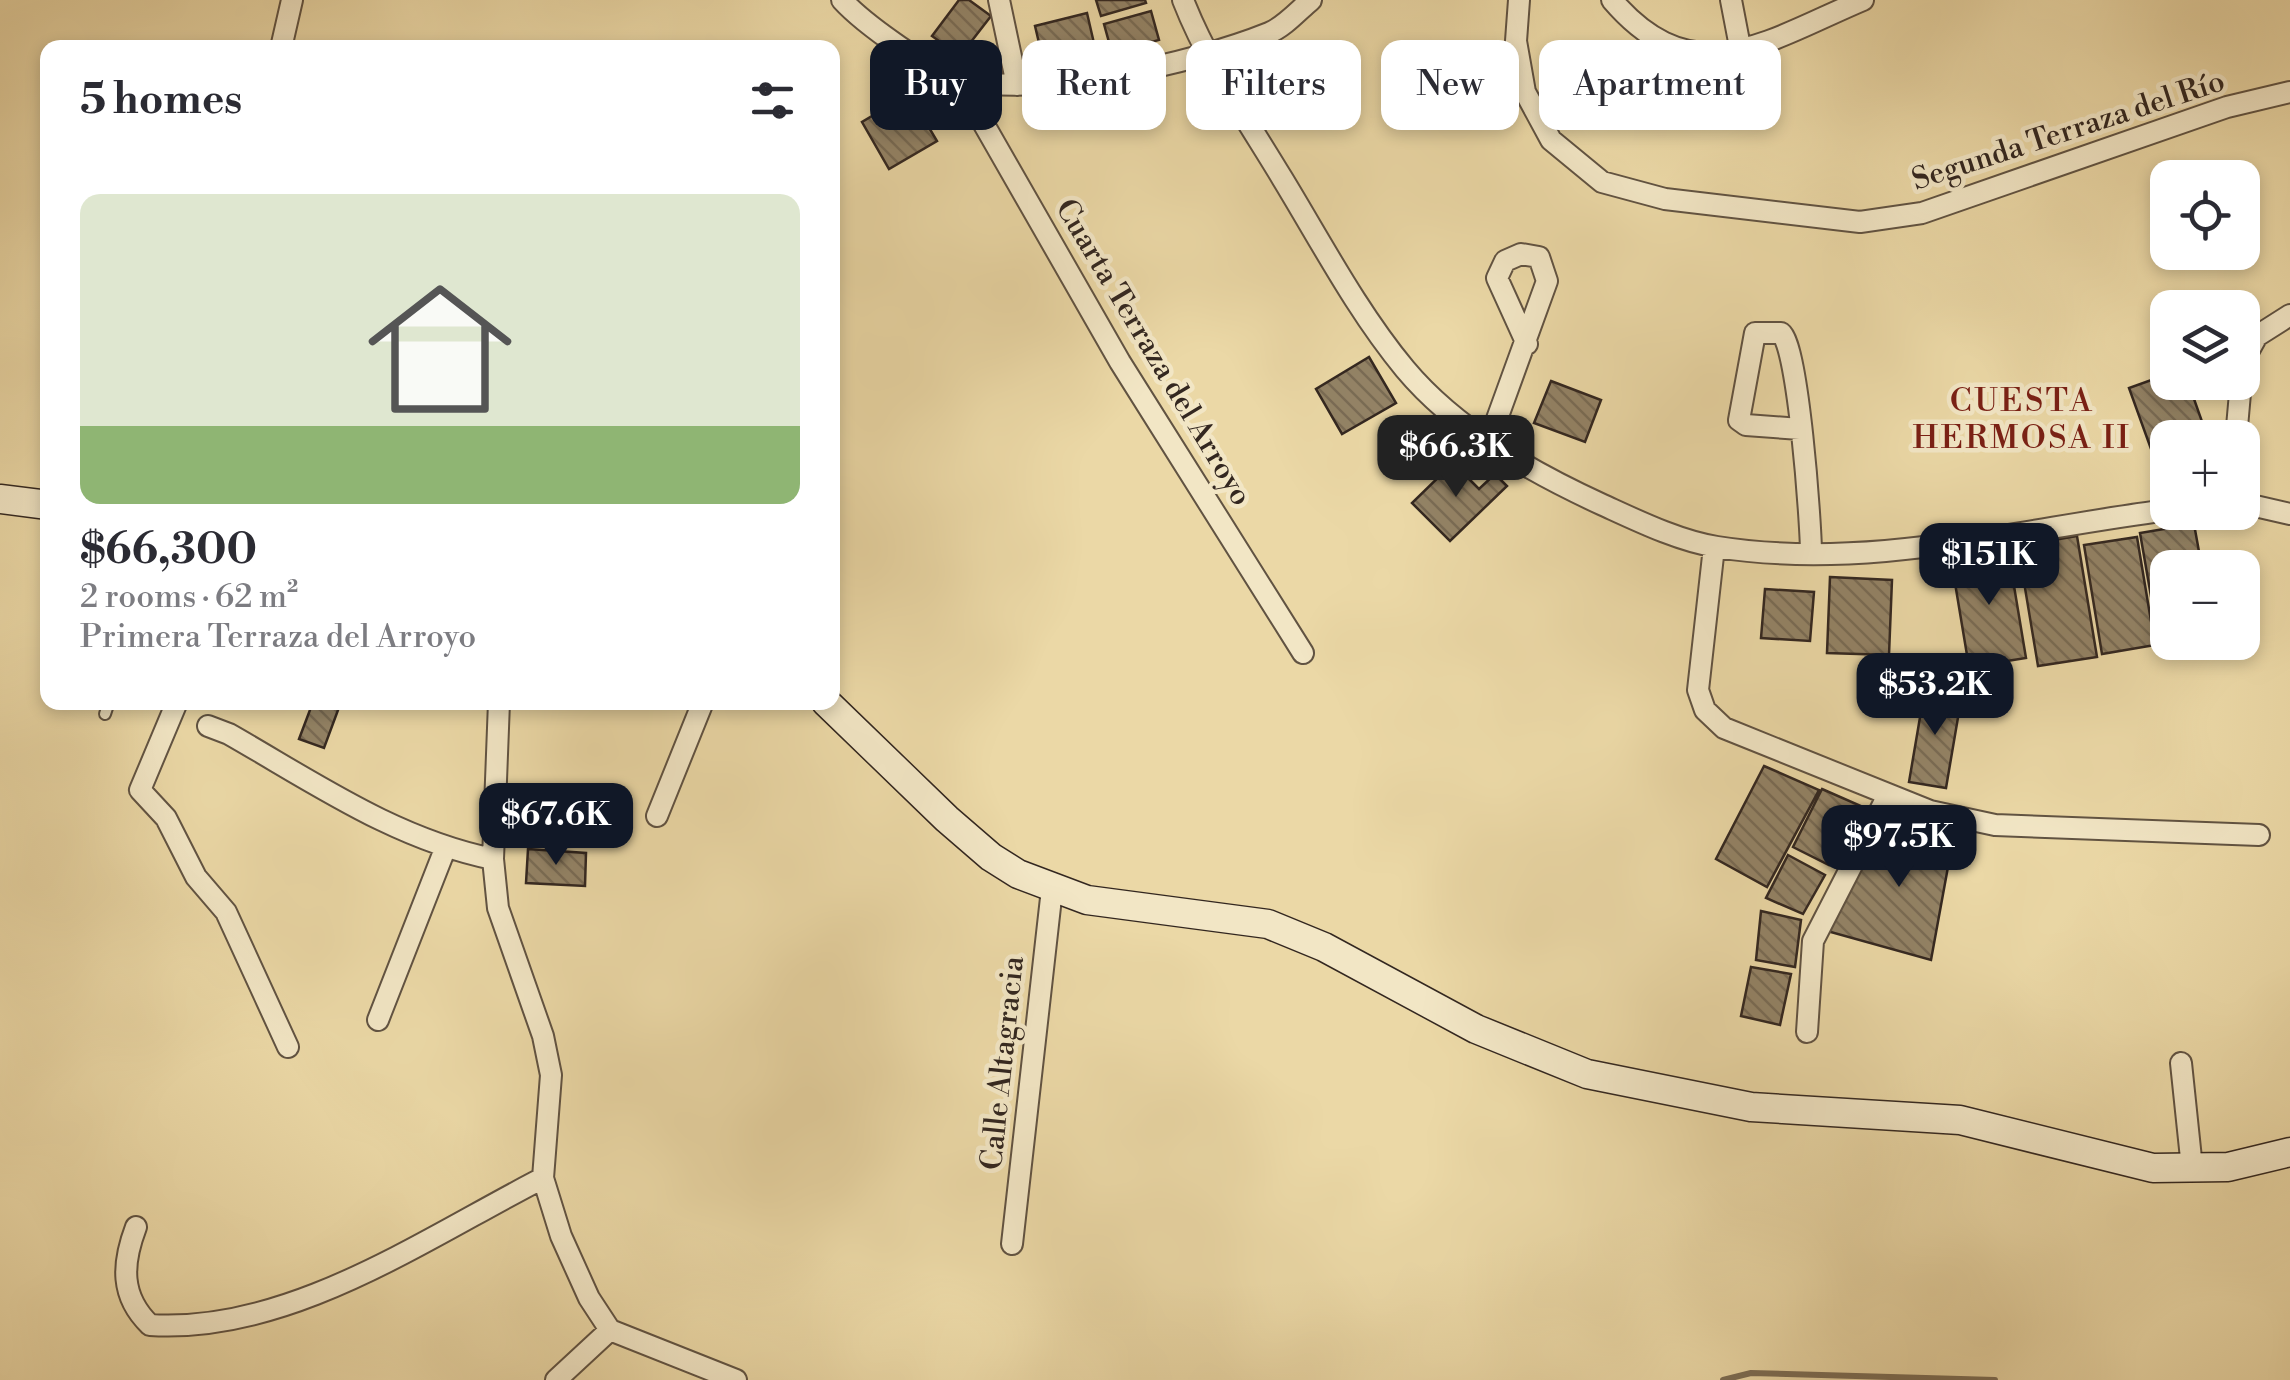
<!DOCTYPE html>
<meta charset="utf-8">
<style>
body{margin:0;font-family:"Libre Bodoni",serif;background:#f7f7f7;color:#2b2b33;height:100vh;display:flex;flex-direction:column;font-size:38px;white-space:nowrap}
*{box-sizing:border-box;margin:0}
p{font-size:32px;color:#7c7c81}
.icon{flex:none;width:55px;height:55px;fill:none;stroke:currentColor;stroke-width:2;stroke-linecap:round;stroke-linejoin:round}
.map{position:relative;flex:1;overflow:hidden}
.details{position:absolute;left:40px;top:40px;width:800px;height:670px;display:flex;flex-direction:column;background:#fff;border-radius:20px;box-shadow:0 5px 15px #0003}
.details>*{flex:none}
.top-card{position:absolute;left:870px;top:40px;width:950px;height:90px;display:flex;gap:20px}
.buttons{position:absolute;left:2150px;top:160px;display:grid;gap:20px}
.buttons a{display:grid;place-items:center;width:110px;height:110px;border-radius:20px;background:#fff;box-shadow:0 5px 15px #0003;font-size:50px}
.price{position:absolute;translate:-50% -85px;padding:0 22px;border-radius:20px;background:#111827;color:#fff;font-size:32px;line-height:65px;filter:drop-shadow(0 2px 5px #0008)}
.price::after{content:'';position:absolute;left:50%;top:60px;width:30px;height:22px;margin-left:-15px;background:inherit;clip-path:polygon(0 0,100% 0,50% 100%)}
.price.selected{background:#222;color:#fff}
ul{padding:0;list-style:none}
li{display:grid;align-content:center;gap:20px;height:530px;padding:0 40px}
li span{display:grid;place-items:center;height:310px;border-radius:20px;color:#555}
li>.icon{margin-inline-start:auto}
span .icon{width:180px;height:180px;fill:#fffc;stroke-width:1}
li b{font-size:42px}
h2{display:flex;justify-content:space-between;align-items:center;height:120px;padding:0 40px;font-size:42px}
.pill{padding:0 35px;border-radius:20px;background:#fff;box-shadow:0 5px 15px #0003;font-size:35px;line-height:90px}
.pill.selected{background:#111827;color:#fff}
.map>svg:first-child{display:block}
.lines{fill:none;stroke-linecap:round;stroke-linejoin:round}
.stream{stroke:#7c6d55;stroke-width:6}
.building{fill:url(#building-back-hatch);stroke:#332720;stroke-width:2.5}
.service-casing{stroke:#615342;stroke-width:14}
.minor-casing{stroke:#615342;stroke-width:24}
.secondary-casing{stroke:#332720;stroke-width:31}
.service{stroke:#f2e6c5;stroke-width:10}
.minor{stroke:#f2e6c5;stroke-width:20}
.secondary{stroke:#f2e6c5;stroke-width:28}
.labels{text-anchor:middle;stroke-width:9;stroke-linejoin:round;paint-order:stroke}
.street-label{font-size:30px;fill:#332720;stroke:#f2e6c5}
.neighbourhood-label{font-size:32px;letter-spacing:2.5px;fill:#7a1f14;stroke:#f2e6c5}
</style>
<div class="map">
<svg width="2290" height="1380" viewBox="0 0 2290 1380">
<defs>
<pattern id="building-back-hatch" width="6" height="6" patternUnits="userSpaceOnUse" patternTransform="scale(2.5)"><rect width="6" height="6" fill="#938366"/><path d="M-1 5l2 2M0 0l6 6M5-1l2 2" fill="none" stroke="#796b54"/></pattern>
</defs>
<rect width="100%" height="100%" fill="#ebd8a6"/>
<filter id="stains"><feTurbulence type="fractalNoise" baseFrequency=".002" numOctaves="4"/><feColorMatrix values="0 0 0 0 .2 0 0 0 0 .09 0 0 0 0 .02 0 0 0 .5 -.17"/></filter>
<radialGradient id="worn" r=".72"><stop offset=".6" stop-color="#630" stop-opacity="0"/><stop offset="1" stop-color="#630" stop-opacity=".3"/></radialGradient>
<g class="lines">
<path class="stream" d="M1723,1380l28,-7 244,7"/>
</g>
<path class="building" d="M959,0h10l22,16 -31,40 -28,-20z
M1096,0h49l1,3 -45,13z
M1151,11l8,29 -47,13 -8,-29z
M1087,13l9,39 -52,12 -9,-38z
M909,94l28,47 -48,28 -27,-47z
M1369,357l27,46 -54,31 -26,-45z
M2168,374v8h20l17,48 -37,8v5l-17,6 -22,-61z
M1551,381l50,19 -16,42 -51,-19z
M1453,463l26,26 16,-15 12,12 -57,55 -38,-38z
M2194,524l8,44h-34v74h24l-32,6 -20,-115z
M2077,536l20,121 -59,9 -20,-120z
M2137,537l18,108 -53,9 -18,-109z
M2008,550l18,108 -57,9 -18,-108z
M1830,577l62,3 -3,75 -62,-2z
M1765,589l49,3 -4,49 -49,-3z
M1925,688l37,6 -16,94 -37,-6z
M313,702h28l-17,46 -25,-9z
M1764,766l55,24 -52,97 -51,-28z
M1822,789l39,17 -32,59 -36,-18z
M1891,815l63,19 -23,126 -104,-29z
M528,849l58,4 -1,33 -59,-3z
M1788,855l37,20 -22,39 -37,-16z
M1761,911l40,9 -6,47 -39,-7z
M1751,967l40,7 -11,51 -39,-9z"/>
<g class="lines">
<defs>
<path id="service" d="M105,714l4,-12"/>
<path id="minor" d="M842,0c21,23 91,74 120,80 81,17 230,-16 307,-47 15,-6 29,-22 42,-33
M999,0l18,85
M1183,0c25,64 64,120 99,178 39,64 75,133 123,191 51,61 128,104 198,136 35,16 76,36 114,42 151,24 302,-18 451,-37
M1519,0l-3,41 9,51 26,48 51,42 63,17 195,23 62,-9 305,-106 63,-15
M1612,0c82,96 156,40 251,0
M1731,0l10,52
M281,48l11,-48
M958,79l162,283 183,291
M2242,363l15,-27 33,-21
M1800,429l-54,-4 -7,-5 16,-87h26c17,12 30,190 30,221
M2236,438l5,-56
M1489,441l58,-160 -8,-24 -18,-3 -16,7 -8,17 30,66
M2242,503l48,11
M1714,547l-16,143 7,20 19,18 206,83 65,14 264,10
M177,702l-37,88 26,28 30,59 30,35 62,135
M499,702l-6,157 5,49 45,128 8,39 -8,103 18,58 28,62 21,32 126,50
M208,726l21,8c86,49 166,105 264,125
M657,816l46,-114
M378,1020l67,-171
M1807,1032l6,-91 75,-146
M2181,1063l11,105
M136,1227c-14,37 -16,69 14,98 139,9 274,-86 393,-147
M1012,1244l40,-355
M556,1380l54,-50"/>
<path id="secondary" d="M0,499l48,6
M826,702l121,117 44,38 27,17 69,26 181,24 56,23 152,82 111,45 164,33 209,13 193,48 75,-1 62,-15"/>
</defs>
<use href="#service" class="service-casing"/>
<use href="#minor" class="minor-casing"/>
<use href="#secondary" class="secondary-casing"/>
<use href="#service" class="service"/>
<use href="#minor" class="minor"/>
<use href="#secondary" class="secondary"/>
</g>
<g class="labels">
<g class="street-label">
<text transform="translate(2068 130) rotate(-18)" y="10">Segunda Terraza del Río</text>
<text transform="translate(1154 352) rotate(59)" y="10">Cuarta Terraza del Arroyo</text>
<text transform="translate(1002 1063) rotate(-84)" y="10">Calle Altagracia</text>
</g>
<g class="neighbourhood-label">
<text x="2022" y="411">CUESTA<tspan x="2022" dy="37">HERMOSA II</tspan></text>
</g>
</g>
<rect width="100%" height="100%" filter="url(#stains)"/>
<rect width="100%" height="100%" fill="url(#worn)"/>
</svg>
<div class="buttons">
<a><svg class="icon" aria-label="locate" viewBox="0 0 24 24"><circle cx="12" cy="12" r="6"/><path d="M12 2v4M12 18v4M2 12h4M18 12h4"/></svg></a>
<a><svg class="icon" aria-label="layers" viewBox="0 0 24 24"><path d="M12 4l9 5-9 5-9-5zM3 14l9 5 9-5"/></svg></a>
<a>+</a>
<a>−</a>
</div>
<b class="price selected" style="left:1456px;top:500px">$66.3K</b>
<b class="price" style="left:1989px;top:608px">$151K</b>
<b class="price" style="left:1935px;top:738px">$53.2K</b>
<b class="price" style="left:556px;top:868px">$67.6K</b>
<b class="price" style="left:1899px;top:890px">$97.5K</b>
<div class="top-card">
<a class="pill selected">Buy</a>
<a class="pill">Rent</a>
<a class="pill">Filters</a>
<a class="pill">New</a>
<a class="pill">Apartment</a>
</div>
<section class="details">
<h2>5 homes<svg class="icon" aria-label="filters" viewBox="0 0 24 24"><path d="M4 7h16M4 17h16"/><circle cx="9" cy="7" r="2"/><circle cx="15" cy="17" r="2"/></svg></h2>
<ul>
<li><span style="background:linear-gradient(#dfe7d0 75%,#8fb573 0)"><svg class="icon" aria-label="home" viewBox="0 0 24 24"><path d="M3 11l9-7 9 7M6 9v11h12V9"/></svg></span><div><b>$66,300</b><p>2 rooms · 62 m²</p><p>Primera Terraza del Arroyo</p></div></li>
</ul>
</section>
</div>
